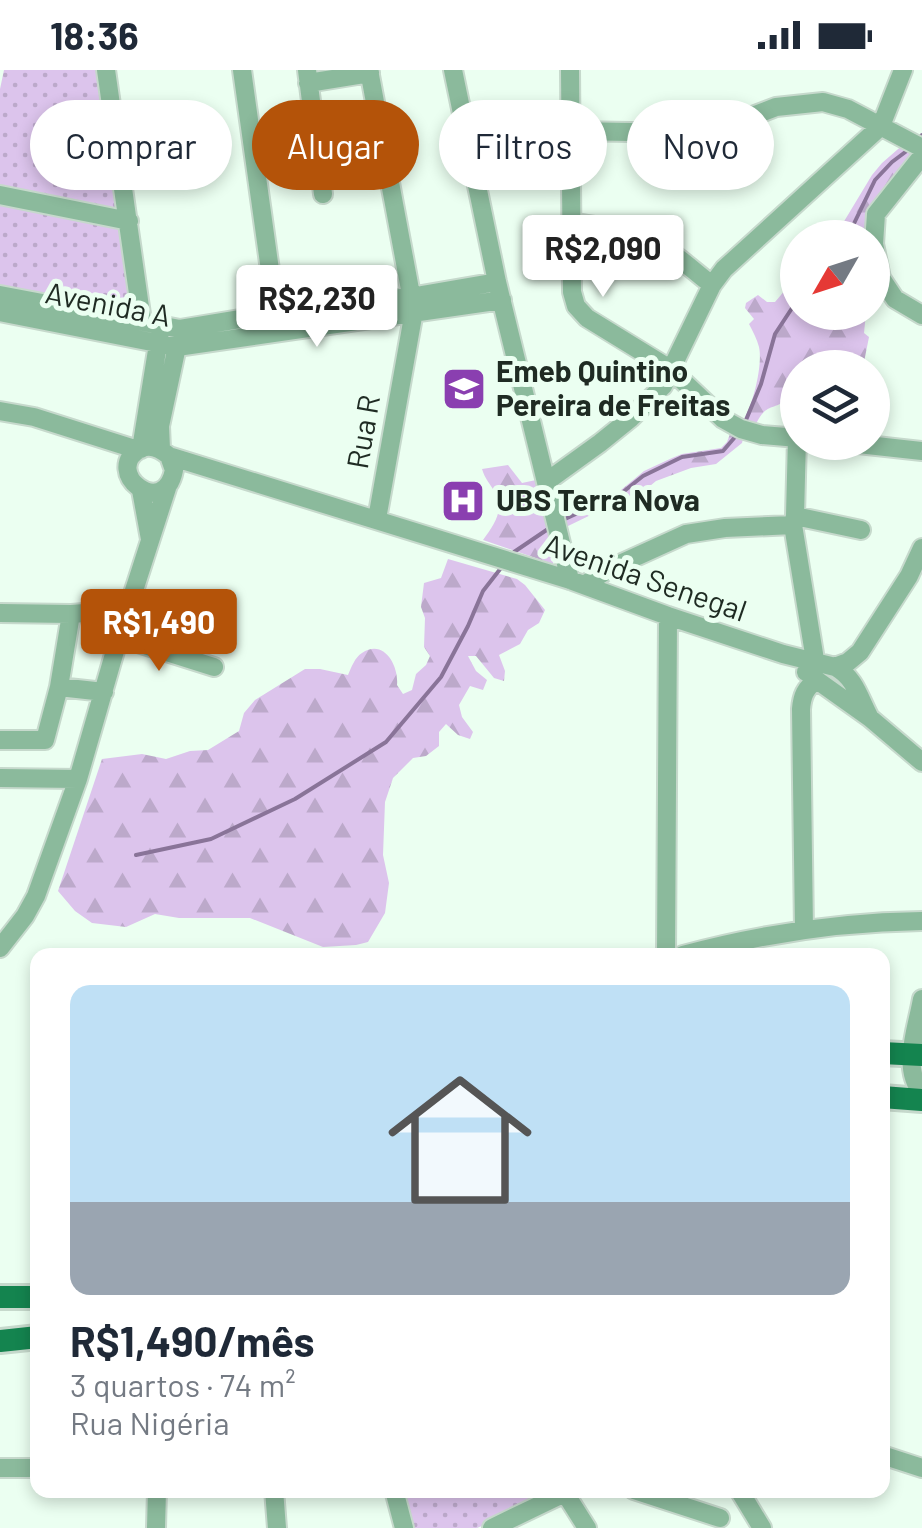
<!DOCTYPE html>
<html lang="pt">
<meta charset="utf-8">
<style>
body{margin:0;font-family:Barlow,sans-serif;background:#f2f2f3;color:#1f2937;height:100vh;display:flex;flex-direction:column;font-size:38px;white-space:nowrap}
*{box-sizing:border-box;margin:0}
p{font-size:32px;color:#747a83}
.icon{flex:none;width:55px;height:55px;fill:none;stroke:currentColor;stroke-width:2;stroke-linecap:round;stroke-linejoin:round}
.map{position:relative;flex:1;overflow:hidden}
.sheet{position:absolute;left:30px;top:878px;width:860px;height:550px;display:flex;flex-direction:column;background:#fff;border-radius:20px;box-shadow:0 5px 15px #0003}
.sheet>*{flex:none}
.top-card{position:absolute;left:30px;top:30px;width:862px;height:90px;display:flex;gap:20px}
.needle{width:65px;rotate:231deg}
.controls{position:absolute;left:780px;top:150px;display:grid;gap:20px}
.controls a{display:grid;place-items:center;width:110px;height:110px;border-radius:50%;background:#fff;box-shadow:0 5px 15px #0003;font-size:50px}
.price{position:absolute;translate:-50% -85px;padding:0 22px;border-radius:10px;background:#fff;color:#222;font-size:32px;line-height:65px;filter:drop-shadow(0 2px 5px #0008)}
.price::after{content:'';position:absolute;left:50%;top:60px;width:30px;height:22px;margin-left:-15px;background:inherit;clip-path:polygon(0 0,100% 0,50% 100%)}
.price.current{background:#b45309;color:#fff}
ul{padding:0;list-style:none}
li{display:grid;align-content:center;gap:20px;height:530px;padding:0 40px}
li span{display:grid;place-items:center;height:310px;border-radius:20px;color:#555}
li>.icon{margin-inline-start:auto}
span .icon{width:180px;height:180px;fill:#fffc;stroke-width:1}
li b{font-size:42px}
.chip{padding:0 35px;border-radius:45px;background:#fff;box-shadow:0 5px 15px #0003;font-size:35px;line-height:90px}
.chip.current{background:#b45309;color:#fff}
.status{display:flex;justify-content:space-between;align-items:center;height:70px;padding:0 50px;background:#fff;direction:ltr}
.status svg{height:28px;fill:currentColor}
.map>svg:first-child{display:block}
.forest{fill:url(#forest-firs)}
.park{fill:url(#park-dots)}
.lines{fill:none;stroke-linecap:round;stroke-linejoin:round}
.stream{stroke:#897498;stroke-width:4}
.minor-casing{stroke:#c6d9cc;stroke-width:22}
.major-casing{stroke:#c6d9cc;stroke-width:28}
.minor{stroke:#8bba9c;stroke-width:18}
.major{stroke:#14844f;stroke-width:22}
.labels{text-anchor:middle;stroke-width:10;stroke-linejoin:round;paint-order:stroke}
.street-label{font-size:30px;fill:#1f2b23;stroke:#ebfff1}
.poi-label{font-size:30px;font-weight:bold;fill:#1f2b23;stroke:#ebfff1;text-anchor:start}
</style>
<div class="status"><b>18:36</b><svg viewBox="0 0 49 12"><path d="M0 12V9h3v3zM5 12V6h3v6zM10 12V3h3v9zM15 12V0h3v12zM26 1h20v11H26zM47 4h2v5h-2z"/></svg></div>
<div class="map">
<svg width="922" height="1458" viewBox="0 0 922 1458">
<defs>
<pattern id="forest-firs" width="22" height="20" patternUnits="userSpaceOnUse" patternTransform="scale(2.5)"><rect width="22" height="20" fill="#dcc4ec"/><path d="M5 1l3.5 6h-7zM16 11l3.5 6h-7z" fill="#bca9ca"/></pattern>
<pattern id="park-dots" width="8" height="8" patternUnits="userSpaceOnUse" patternTransform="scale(2.5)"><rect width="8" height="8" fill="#dcc4ec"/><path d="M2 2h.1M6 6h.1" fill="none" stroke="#bca9ca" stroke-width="1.8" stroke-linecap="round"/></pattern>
</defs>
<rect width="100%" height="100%" fill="#ebfff1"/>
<path class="forest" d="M905,73l13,10 -50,84 -34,1 38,-63 10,-12z
M797,206l1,36 68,1 -2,20 5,4 -6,30 -64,-2c-3,10 -3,25 -11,33 -13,13 -22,4 -32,26l-12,-5c9,-15 19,-54 15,-72 -2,-8 -6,-15 -10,-23l5,-5 -9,-11 1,-5 12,-8 9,7h8z
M730,364l13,5 -1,4 -26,21 -25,4 -35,13 -6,5 -6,17 -14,-7 -64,31 -4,-13 8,-1 21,-13 30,-10 23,-19 28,-13 10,-4 39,-6 6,-6z
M508,395l14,18 14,-3 18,77 -1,7 -70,-24c11,-15 22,-30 12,-48 -5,-8 -10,-13 -13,-23z
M448,489l69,20 8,6 20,25 -6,13 -11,7 -8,14 -21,11 6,16 -1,10 -10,-3 -18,-22h-8l8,15 11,9 -4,10 -13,-4 -11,19 3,12 11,15 -3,7 -12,-4 -12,-11 -7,8v14l-13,10 -13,2 -20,20 -8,24 -2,53 6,28 -4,30 -17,29 -12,3 -33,2 -73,-29h-71l-24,-4 -29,13 -34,-4 -17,-12 -17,-20 44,-132 40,-5 24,5 24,-8 18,-1 31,-19 5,-18 11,-13 50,-31h15l28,6c3,-7 7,-18 14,-22 22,-15 37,13 35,32l6,9 9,-4 4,-16 10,-9 4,-9 -6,-9 1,-29 -4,-11 3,-24 17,-5z"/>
<path class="park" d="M4,0h98l32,245 -134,-24v-202z
M404,1420h154l-23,14 -58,24h-64z"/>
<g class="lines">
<path class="stream" d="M921,66l1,-1
M847,168l28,-58 17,-18 16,-12
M746,350l15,-36 14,-50 23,-35
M565,449l58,-27 20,-16 39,-19 41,-6 12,-14
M514,482l34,-23
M136,785l75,-16 84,-40 91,-57 55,-65 27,-51 15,-35 18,-23"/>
<defs>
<path id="minor" d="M106,0l36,251
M242,0l34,243
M307,0l16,124
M369,0l45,241 -37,208
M453,0l44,212 73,298
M570,0l2,222 4,14 11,12 83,51 53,50 18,10 21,6 36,3
M308,13l62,-10
M464,53l108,8 117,2 35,-6 52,-20 47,-5 25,7 74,39
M316,78l65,-8
M922,86l-46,58 -2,30 7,34 14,21 27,16
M0,125l129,26
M572,152c25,5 50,7 73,16 25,10 46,31 67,47
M0,225l180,34 96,-16 134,-16 87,-15
M0,242l177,35 325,-47
M0,341l34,6 104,33
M797,368l-2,78 -2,9 22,135 -9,12
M840,372l82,9
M141,379l19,-117
M161,379l-1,-23 19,-89
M169,386l5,14c-10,52 -73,1 -34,-21 11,-6 21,0 29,7l401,124 98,36 115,38 52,13c20,10 25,33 35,51
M546,412l54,-39 31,-25 32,-32 49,-101 12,-16 157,-143 22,-56
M141,420l9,49
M795,446l66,14
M584,515l25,-16 77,-35 39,-6 68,-3
M0,543l71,1 56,-4
M119,567l95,30
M835,597l13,-5 12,-10 49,-76 13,-28
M811,606l59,42 52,44
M59,617l45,5
M0,670h45l14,-53 12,-73
M0,708l78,1
M804,860l-3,-221c1,-12 4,-22 16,-28
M0,878l25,-32 11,-20 42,-117 41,-142 49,-152
M666,885l2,-339
M683,885c78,-21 158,-33 239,-34
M922,929c-5,30 -21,68 0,94
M882,1385l40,13
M0,1398h38
M274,1420l3,38
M394,1420l10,38
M634,1420l86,28
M739,1420l23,38
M565,1423l22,35
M156,1458l1,-38
M492,1458l79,-38"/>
<path id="major" d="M882,983l40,2
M882,1027l40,3
M0,1227h38
M0,1271l38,-4"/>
</defs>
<use href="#minor" class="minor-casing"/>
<use href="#major" class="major-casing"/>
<use href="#minor" class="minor"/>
<use href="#major" class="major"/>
</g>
<defs>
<symbol id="school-square" viewBox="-11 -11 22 22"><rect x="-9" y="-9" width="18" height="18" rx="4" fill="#8a3fb0" stroke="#ebfff1"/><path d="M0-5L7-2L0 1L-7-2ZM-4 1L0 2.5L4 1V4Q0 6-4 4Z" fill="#fff"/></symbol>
<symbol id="hospital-square" viewBox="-11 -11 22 22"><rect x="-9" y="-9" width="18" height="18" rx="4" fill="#8a3fb0" stroke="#ebfff1"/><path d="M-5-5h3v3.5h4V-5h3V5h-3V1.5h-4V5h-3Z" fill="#fff"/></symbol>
</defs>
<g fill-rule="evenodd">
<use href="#school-square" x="439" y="294" width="50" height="50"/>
<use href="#hospital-square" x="438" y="406" width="50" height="50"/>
</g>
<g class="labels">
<g class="street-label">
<text transform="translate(108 235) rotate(11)" y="10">Avenida A</text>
<text transform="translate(364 362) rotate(-80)" y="10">Rua R</text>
<text transform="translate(645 508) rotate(19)" y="10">Avenida Senegal</text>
</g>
<g class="poi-label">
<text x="496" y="312">Emeb Quintino<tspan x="496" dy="34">Pereira de Freitas</tspan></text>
<text x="496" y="441">UBS Terra Nova</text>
</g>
</g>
</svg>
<div class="controls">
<a><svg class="needle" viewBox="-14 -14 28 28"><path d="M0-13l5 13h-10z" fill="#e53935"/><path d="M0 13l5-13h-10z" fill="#747a83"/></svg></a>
<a><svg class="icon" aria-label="layers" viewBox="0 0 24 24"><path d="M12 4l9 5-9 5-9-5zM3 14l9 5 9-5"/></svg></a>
</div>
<b class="price" style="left:603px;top:230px">R$2,090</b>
<b class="price" style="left:317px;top:280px">R$2,230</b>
<b class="price current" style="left:159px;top:604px">R$1,490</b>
<div class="top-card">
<a class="chip">Comprar</a>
<a class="chip current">Alugar</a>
<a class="chip">Filtros</a>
<a class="chip">Novo</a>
</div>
<section class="sheet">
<ul>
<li><span style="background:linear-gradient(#bfe0f5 70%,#9aa5b1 0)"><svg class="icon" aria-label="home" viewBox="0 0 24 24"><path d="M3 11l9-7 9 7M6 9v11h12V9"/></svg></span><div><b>R$1,490/mês</b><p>3 quartos · 74 m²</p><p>Rua Nigéria</p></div></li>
</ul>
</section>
</div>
